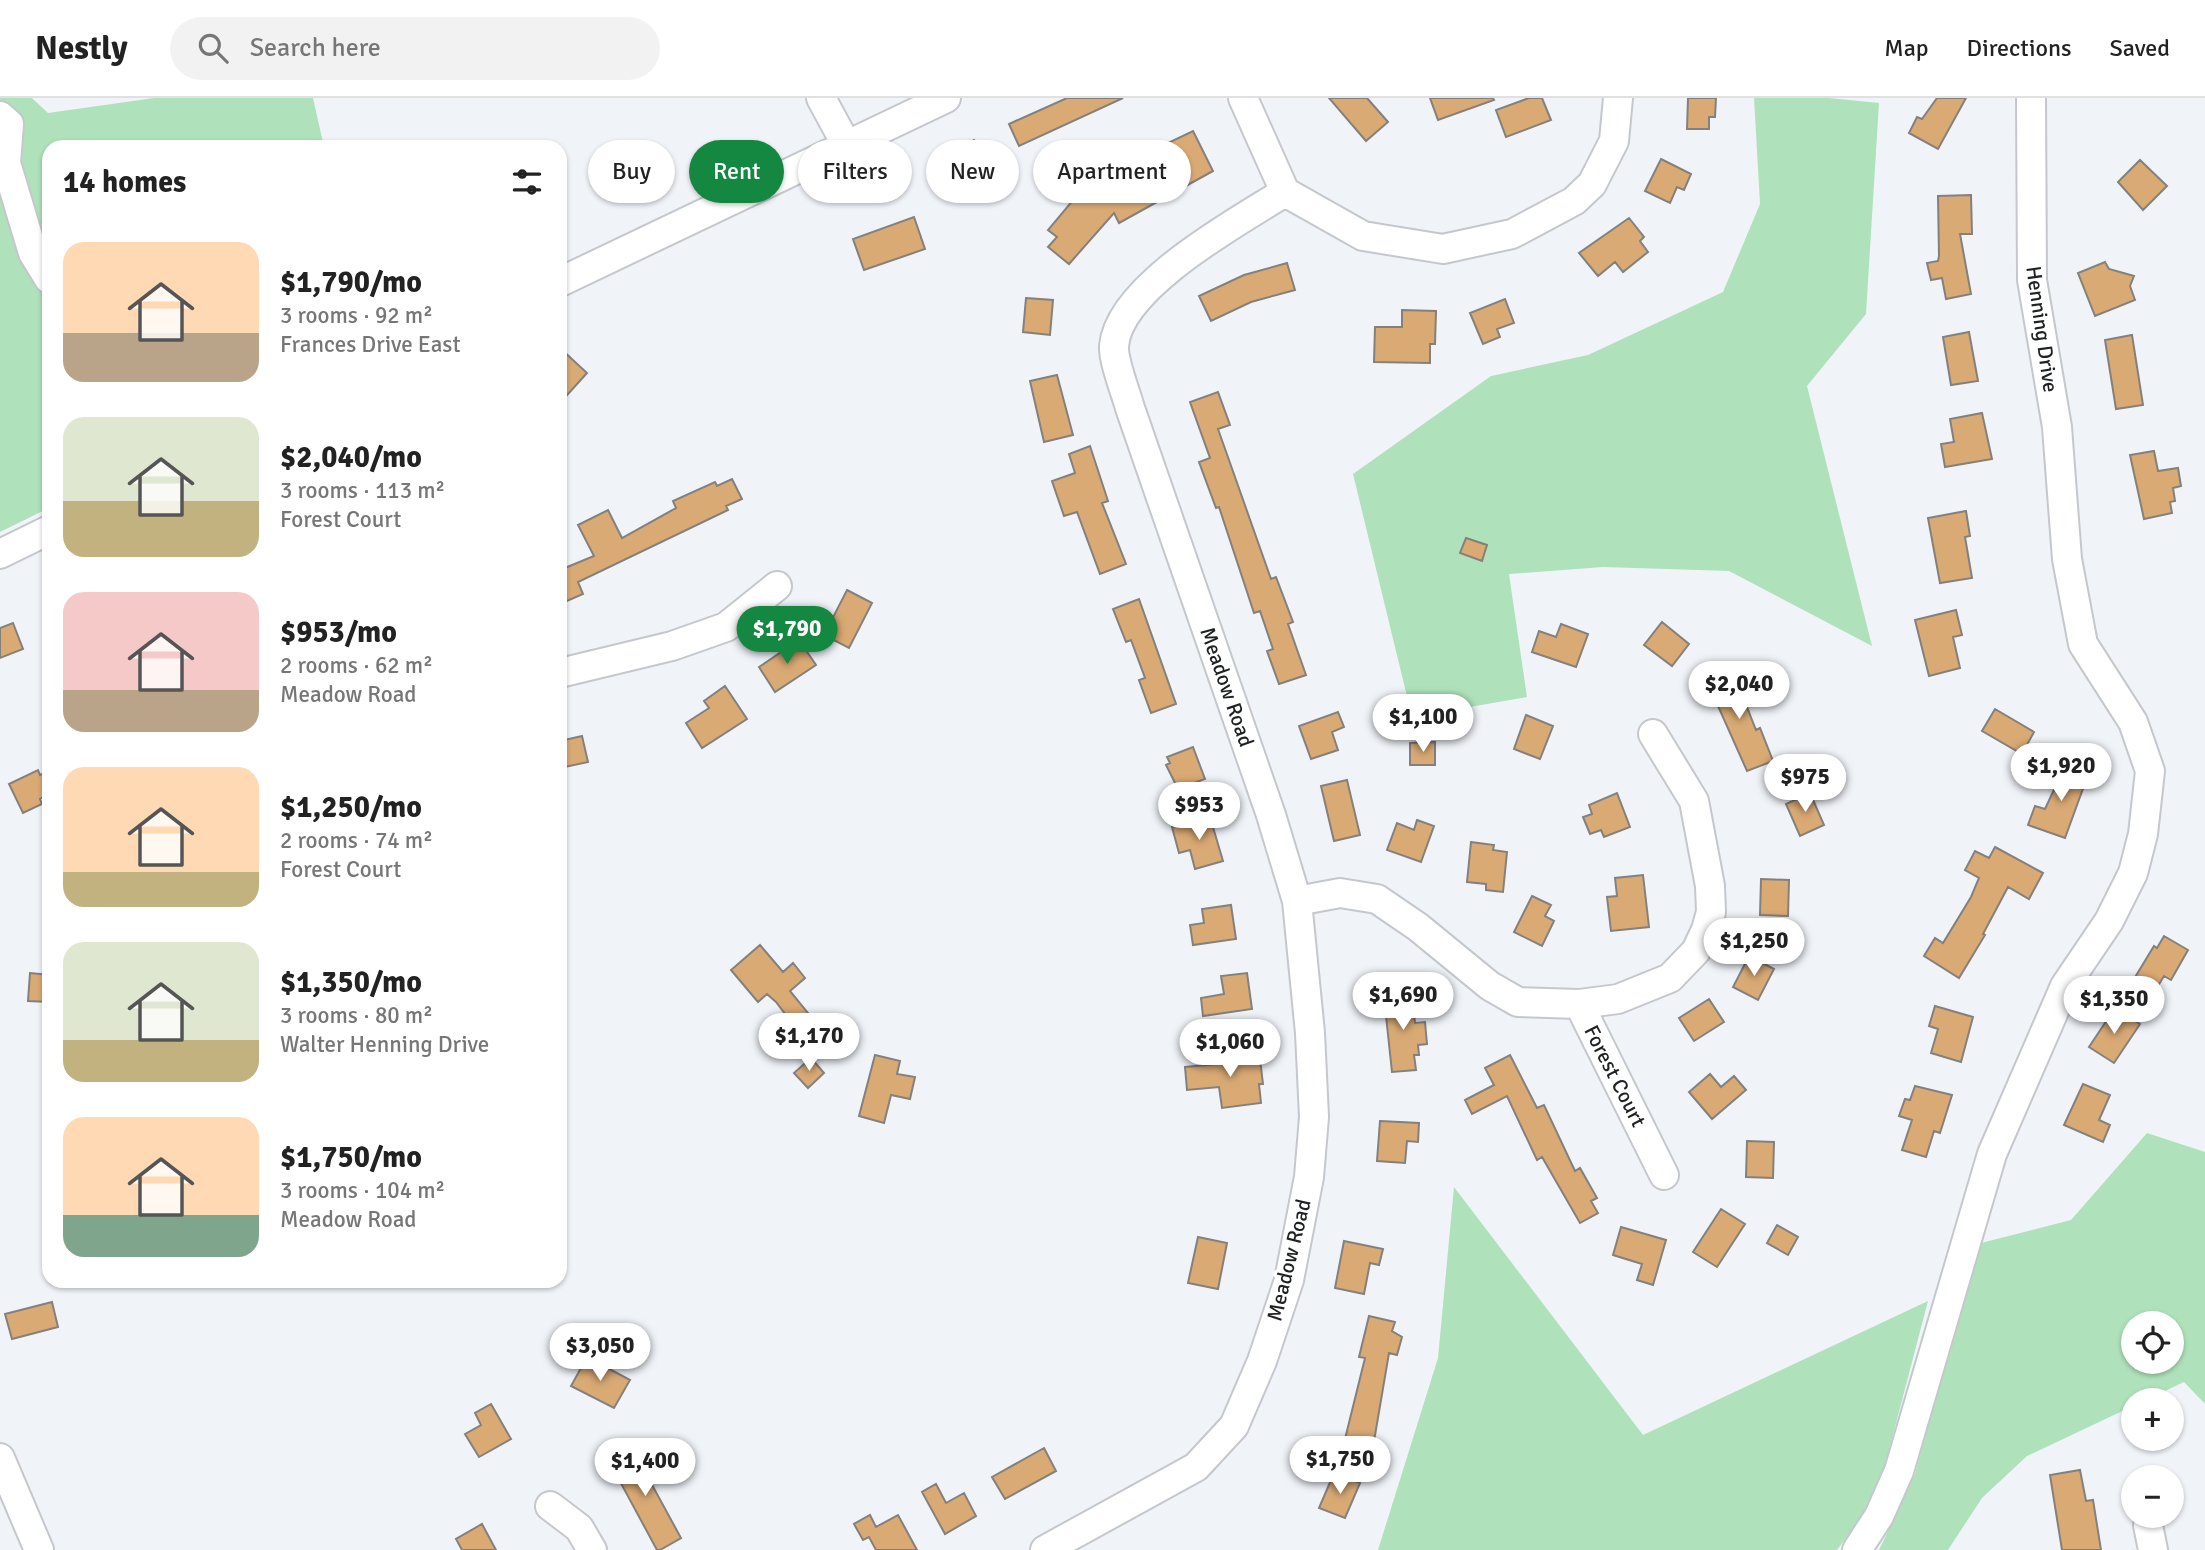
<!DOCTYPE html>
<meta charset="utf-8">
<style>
body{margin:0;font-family:Signika,sans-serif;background:#f2f2f2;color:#222;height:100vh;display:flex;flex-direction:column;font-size:26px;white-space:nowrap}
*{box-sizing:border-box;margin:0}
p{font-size:23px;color:#767676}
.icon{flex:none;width:38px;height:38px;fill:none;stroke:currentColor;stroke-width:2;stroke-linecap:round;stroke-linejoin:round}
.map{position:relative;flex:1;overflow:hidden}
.panel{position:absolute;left:42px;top:42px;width:525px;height:1148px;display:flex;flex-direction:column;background:#fff;border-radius:21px;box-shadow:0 2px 5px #0004}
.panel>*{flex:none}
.guide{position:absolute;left:588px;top:42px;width:665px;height:63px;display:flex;gap:14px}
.tools{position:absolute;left:2121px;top:1213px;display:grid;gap:14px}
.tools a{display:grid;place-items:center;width:63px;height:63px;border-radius:50%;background:#fff;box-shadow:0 2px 5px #0004;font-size:35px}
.price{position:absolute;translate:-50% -60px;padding:0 16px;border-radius:24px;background:#fff;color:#222;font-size:23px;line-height:46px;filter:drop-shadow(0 2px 4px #0008)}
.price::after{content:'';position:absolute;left:50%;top:42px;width:21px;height:16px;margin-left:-10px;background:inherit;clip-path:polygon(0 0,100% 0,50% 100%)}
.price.current{background:#148841;color:#fff}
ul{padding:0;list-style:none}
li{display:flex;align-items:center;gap:21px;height:175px;padding:0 21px}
li span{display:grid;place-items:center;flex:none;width:196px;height:140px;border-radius:21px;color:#555}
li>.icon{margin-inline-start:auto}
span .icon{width:84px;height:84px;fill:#fffc;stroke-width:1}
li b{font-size:30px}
h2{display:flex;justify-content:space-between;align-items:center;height:84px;padding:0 21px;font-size:30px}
.tag{padding:0 24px;border-radius:32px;background:#fff;box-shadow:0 2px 5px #0004;font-size:24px;line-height:63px}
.tag.current{background:#148841;color:#fff}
header{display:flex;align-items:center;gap:42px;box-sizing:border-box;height:98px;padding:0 35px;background:#fff;border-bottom:2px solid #e0e0e0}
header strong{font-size:33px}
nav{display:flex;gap:38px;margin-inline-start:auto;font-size:24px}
.search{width:490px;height:63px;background:#f2f2f2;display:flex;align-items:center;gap:18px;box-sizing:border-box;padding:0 24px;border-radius:38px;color:#767676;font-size:26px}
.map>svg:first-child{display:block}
.green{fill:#afe2ba;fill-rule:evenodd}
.building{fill:#daaa75;stroke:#84807c;stroke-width:2}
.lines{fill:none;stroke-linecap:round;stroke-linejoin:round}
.minor-casing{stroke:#c4c8cd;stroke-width:32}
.minor{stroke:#fff;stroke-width:28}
.labels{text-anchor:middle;stroke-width:7;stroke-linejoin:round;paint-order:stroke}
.street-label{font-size:21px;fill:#1e2021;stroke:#fff}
</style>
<header>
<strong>Nestly</strong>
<div class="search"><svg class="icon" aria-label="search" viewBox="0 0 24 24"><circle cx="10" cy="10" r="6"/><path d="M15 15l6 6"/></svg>Search here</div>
<nav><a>Map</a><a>Directions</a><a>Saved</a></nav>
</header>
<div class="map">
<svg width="2205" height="1452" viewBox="0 0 2205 1452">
<rect width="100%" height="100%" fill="#f0f4f9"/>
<path class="green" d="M0,0h32l16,15 106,-15h159l11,49h-275v88l-14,-6 14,34v245l-49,24z
M1754,0h75l50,5 -13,211 -59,72 65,260 -143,-75 -126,-4 -94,7 18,123 -115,20 -59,-243 138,-98 97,-21 135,-63 37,-88z
M2147,1035l58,19v252l-21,-22 -38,18h-13v6l-106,50 -45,42 -34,52h-69l36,-76 62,-230 94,-24zM2133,1225h39v39h-39z
M1454,1089l189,248 285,-134 -51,195 -40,54h-459l60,-192z"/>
<path class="building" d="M1067,0h56l-104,48 -10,-22z
M1329,0h38l21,24 -22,19z
M1430,0h63l1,2 -56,20z
M1529,0h13l9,22 -45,17 -10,-27z
M1688,0h28l-1,19h-6v12h-22z
M1937,0h29l-28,51 -29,-16 8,-16 5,2z
M1193,33l20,40 -94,52 -5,-10 -45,51 -21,-17 9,-10 -9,-7 31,-37 6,6 29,-14 -4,-6 17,-8 6,12 44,-21 -9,-19z
M974,42l11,24 -41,18 -8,-16 8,-4 -3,-6z
M1661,61l30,15 -7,16 -7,-3 -7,16 -25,-12z
M2140,62l27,26 -24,24 -25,-28z
M1971,97l1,39h-12l11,60 -25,5 -4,-21 -11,2 -4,-17 11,-2 1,-5 -1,-60z
M914,119l11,32 -61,21 -11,-31z
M1629,120l15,19 -4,4 8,11 -25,20 -8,-10 -17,14 -19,-23z
M2105,164l4,7 25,7 -4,10 5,14 -40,16 -17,-43z
M1287,165l8,27 -44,12 -40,19 -12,-25 45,-21z
M1026,200l27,2 -3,35 -27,-3z
M1505,201l9,24 -17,6 3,8 -17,7 -13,-31z
M1402,212l34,1 -1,33h-5v19l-56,-1 1,-35h27z
M1969,234l9,49 -27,4 -8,-48z
M2132,237l11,70 -27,4 -11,-69z
M560,250l27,25 -27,30z
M1057,277l16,60 -29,7 -14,-61z
M1218,294l12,33 -12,4 53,150 5,-2 17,45 -5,2 18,51 -27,9 -12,-33 6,-2 -13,-38 -6,2 -35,-106 -3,1 -17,-46 11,-4 -20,-56z
M1982,315l10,46 -47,8 -4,-23 13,-2 -4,-23z
M1090,348l18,55 -6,2 24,61 -26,10 -23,-62 -13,4 -12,-35 23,-8 -6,-19z
M2154,353l4,20 20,-3 3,18 -8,2 2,13 -5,1 2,11 -28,6 -14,-64z
M732,381l10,20 -16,7 2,4 -150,72 5,12 -23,10v-34l34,-14 -16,-31 30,-15 14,28 54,-30 -3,-7 42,-19 2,4z
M1966,413l4,25 -5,1 7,41 -32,5 -12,-65z
M1466,440l21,7 -5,16 -22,-8z
M847,492l25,13 -23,45 -25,-13z
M1139,501l37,105 -25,9 -12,-33 6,-2 -14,-38 -5,2 -13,-33z
M1956,512l6,25 -9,2 7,31 -31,8 -14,-56z
M1662,524l27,22 -17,22 -28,-21z
M13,525l10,26 -23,9v-30z
M1561,526l27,10 -12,33 -44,-15 7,-21 17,6z
M799,542l17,25 -41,27 -16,-25z
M1732,571l24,61 4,-2 13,33 -26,10 -41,-92z
M725,588l22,33 -45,29 -16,-25 23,-15 -5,-7z
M1995,611l39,23 -12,22 -40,-23z
M1338,614l6,15 -12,5 6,18 -27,9 -12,-33z
M1526,617l27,11 -13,33 -26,-10z
M582,638l6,26 -28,6v-27z
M1435,644v23h-25v-22z
M1193,649l12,32 -27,10 -12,-24 4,-2 -3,-6z
M2066,666l23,8 -24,66 -37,-13 7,-19 10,3z
M38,672l2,5 9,-5v24l-9,5 2,5 -19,9 -14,-29z
M1347,682l13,55 -26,6 -13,-55z
M1617,695l13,34 -26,10 -3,-7 -11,4 -7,-17 9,-3 -3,-9z
M1810,695l14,32 -24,11 -14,-32z
M1210,719l13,44 -28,8 -5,-19 -11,3 -7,-26z
M1417,722l17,6 -13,36 -34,-12 10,-27 17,7z
M1471,744l23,3 -1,5 14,2 -4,40 -17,-2v-6l-19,-2z
M1995,749l48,26 -14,26 -21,-12 -25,47 2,1 -26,43 -35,-22 11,-18 8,5 28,-46 8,-19 -14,-8 10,-19 14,7z
M1643,777l6,52 -38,4 -4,-34 10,-1 -2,-18z
M1761,781l28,1 -1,36 -28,-1z
M1532,798l19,9 -6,11 9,5 -12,25 -28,-14z
M1231,807l5,34 -43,6 -3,-20 14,-2 -2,-14z
M2164,838l24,14 -17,30 -7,-4 -9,15 -21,-12 20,-33 3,2z
M760,847l23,27 10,-9 12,15 -15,13 26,32 -15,12 -25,-33 -9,-8 -9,8 -27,-32z
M1749,858l25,13 -16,31 -25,-13z
M30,875l19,2v27l-21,-1z
M1247,875l5,36 -49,7 -2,-18 23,-4 -3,-18z
M1412,896l3,29 10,-1 2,22 -9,1 1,10h-5l2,15 -24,2 -8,-75z
M1709,901l15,23 -30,19 -15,-23z
M1935,908l38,11 -12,45 -30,-9 7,-24 -9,-3z
M2115,910l25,16 -26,39 -25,-16z
M1259,953l4,33h-4l2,19 -39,5 -3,-21 -32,3 -2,-23 33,-3 -1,-8z
M875,957l25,6 -3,13 18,3 -5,22 -19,-4 -7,28 -25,-7z
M1510,957l27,53 7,-3 31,66 5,-3 17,30 -6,3 7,12 -18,10 -38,-66 -5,3 -30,-64 -35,18 -7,-14 29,-15 -9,-17z
M811,960l13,15 -16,15 -14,-15z
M1710,976l11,13 13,-11 12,14 -34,29 -23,-27z
M2083,986l27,11 -11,25 11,5 -7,17 -39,-17z
M1915,988l37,9 -12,38 -6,-2 -8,26 -24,-7 10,-30 -13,-4 6,-17 5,1z
M1380,1023l39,2 -1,19 -11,-1 -2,22 -28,-2z
M1747,1043l27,1 -1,36 -27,-1z
M1721,1111l24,15 -28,43 -24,-15z
M1777,1127l21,12 -10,18 -21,-12z
M1621,1129l45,13 -13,45 -16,-5 5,-16 -29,-9z
M1198,1139l29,6 -9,46 -30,-6z
M1344,1143l39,8 -4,16 -9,-2 -6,31 -29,-6z
M52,1204l6,25 -46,12 -7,-25z
M1369,1218l26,6 -3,9 10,6 -5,18 -8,-2 -17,100 -29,-6 22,-89 -6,-1z
M587,1259l43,23 -16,28 -43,-22z
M491,1306l20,35 -32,18 -14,-23 16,-9 -6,-12z
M642,1349l10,21 -7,4 36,66 -21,12h-3l-47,-87z
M1044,1350l12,23 -51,28 -13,-22z
M2080,1372l6,31 7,-1 8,50h-39l-12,-75z
M1334,1375l26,10 -15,35 -26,-10z
M936,1386l10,19 18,-10 12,23 -31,18 -23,-42z
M870,1417l6,12 22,-12 19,35h-41l-7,-13 -6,3 -9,-16z
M482,1426l14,26h-34l-6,-11z"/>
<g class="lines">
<defs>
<path id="minor" d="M821,0l26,48
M1243,0l42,94
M0,18l9,8 -3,39 27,90 16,26
M1285,94l78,44 80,13 69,-15 62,-33 18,-17 22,-43 4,-43
M560,184l386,-184
M0,456l49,-24
M560,575l112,-27 54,-19 51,-41
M1297,803l43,-8 37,6 41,28 72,59 28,16 61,2 39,-5 52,-21 26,-27 10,-21 5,-18 -1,-26 -16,-85 -41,-67
M1579,906l85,171
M0,1360l39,92
M550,1408l29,22 13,22
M2148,1427l5,25
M1045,1452l151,-83 38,-41 28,-65 27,-81 20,-103 5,-60 -4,-84 -13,-132 -26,-86 -141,-407c-4,-15 -17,-47 -16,-62 5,-60 125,-125 171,-154
M1857,1452l22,-34 20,-45 93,-317 73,-168 44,-65 24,-48 10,-39 7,-63 -17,-49 -50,-78 -16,-85 -10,-132 -25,-147 -1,-182"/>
</defs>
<use href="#minor" class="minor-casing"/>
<use href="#minor" class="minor"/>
</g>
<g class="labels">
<g class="street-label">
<text transform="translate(2042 231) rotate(82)" y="7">Henning Drive</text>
<text transform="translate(1227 589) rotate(71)" y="7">Meadow Road</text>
<text transform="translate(1615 978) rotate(63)" y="7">Forest Court</text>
<text transform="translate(1289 1162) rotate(-76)" y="7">Meadow Road</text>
</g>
</g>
</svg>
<div class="tools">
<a><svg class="icon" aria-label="locate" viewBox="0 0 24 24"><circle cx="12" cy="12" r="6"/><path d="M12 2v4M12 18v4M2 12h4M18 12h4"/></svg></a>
<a>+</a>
<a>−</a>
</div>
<b class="price current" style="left:787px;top:568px">$1,790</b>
<b class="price" style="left:1739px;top:623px">$2,040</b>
<b class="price" style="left:1423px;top:656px">$1,100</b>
<b class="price" style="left:2061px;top:705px">$1,920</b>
<b class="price" style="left:1805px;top:716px">$975</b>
<b class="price" style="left:1199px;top:744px">$953</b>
<b class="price" style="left:1754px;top:880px">$1,250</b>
<b class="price" style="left:1403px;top:934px">$1,690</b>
<b class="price" style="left:2114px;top:938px">$1,350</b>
<b class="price" style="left:809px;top:975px">$1,170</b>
<b class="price" style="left:1230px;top:981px">$1,060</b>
<b class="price" style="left:600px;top:1285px">$3,050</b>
<b class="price" style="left:1340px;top:1398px">$1,750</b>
<b class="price" style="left:645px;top:1400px">$1,400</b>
<div class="guide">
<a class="tag">Buy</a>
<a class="tag current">Rent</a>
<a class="tag">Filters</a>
<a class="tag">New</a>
<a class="tag">Apartment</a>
</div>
<section class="panel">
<h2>14 homes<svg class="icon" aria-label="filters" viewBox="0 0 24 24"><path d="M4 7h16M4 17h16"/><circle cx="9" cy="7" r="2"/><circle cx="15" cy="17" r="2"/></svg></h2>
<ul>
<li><span style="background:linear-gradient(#ffd9b3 65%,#b9a48a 0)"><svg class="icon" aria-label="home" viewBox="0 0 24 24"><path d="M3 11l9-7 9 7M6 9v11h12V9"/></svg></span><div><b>$1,790/mo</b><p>3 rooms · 92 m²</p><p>Frances Drive East</p></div></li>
<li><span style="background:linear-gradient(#dfe7d0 60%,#c2b280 0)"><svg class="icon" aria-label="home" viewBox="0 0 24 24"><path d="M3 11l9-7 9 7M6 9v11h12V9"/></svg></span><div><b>$2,040/mo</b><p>3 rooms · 113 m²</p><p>Forest Court</p></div></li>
<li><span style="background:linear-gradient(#f6c9c9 70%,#b9a48a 0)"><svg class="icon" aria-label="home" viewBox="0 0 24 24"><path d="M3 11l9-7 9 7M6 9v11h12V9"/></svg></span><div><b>$953/mo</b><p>2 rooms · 62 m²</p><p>Meadow Road</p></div></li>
<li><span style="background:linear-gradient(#ffd9b3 75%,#c2b280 0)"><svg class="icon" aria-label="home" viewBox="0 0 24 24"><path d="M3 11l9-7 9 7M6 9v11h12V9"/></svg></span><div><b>$1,250/mo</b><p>2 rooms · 74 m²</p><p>Forest Court</p></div></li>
<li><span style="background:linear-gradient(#dfe7d0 70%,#c2b280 0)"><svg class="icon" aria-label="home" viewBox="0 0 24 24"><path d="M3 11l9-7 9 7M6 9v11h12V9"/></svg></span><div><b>$1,350/mo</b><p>3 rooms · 80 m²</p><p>Walter Henning Drive</p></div></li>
<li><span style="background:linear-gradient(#ffd9b3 70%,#7fa58c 0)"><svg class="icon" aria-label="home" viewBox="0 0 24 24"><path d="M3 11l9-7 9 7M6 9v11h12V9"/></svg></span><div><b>$1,750/mo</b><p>3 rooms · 104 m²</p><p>Meadow Road</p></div></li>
</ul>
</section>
</div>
